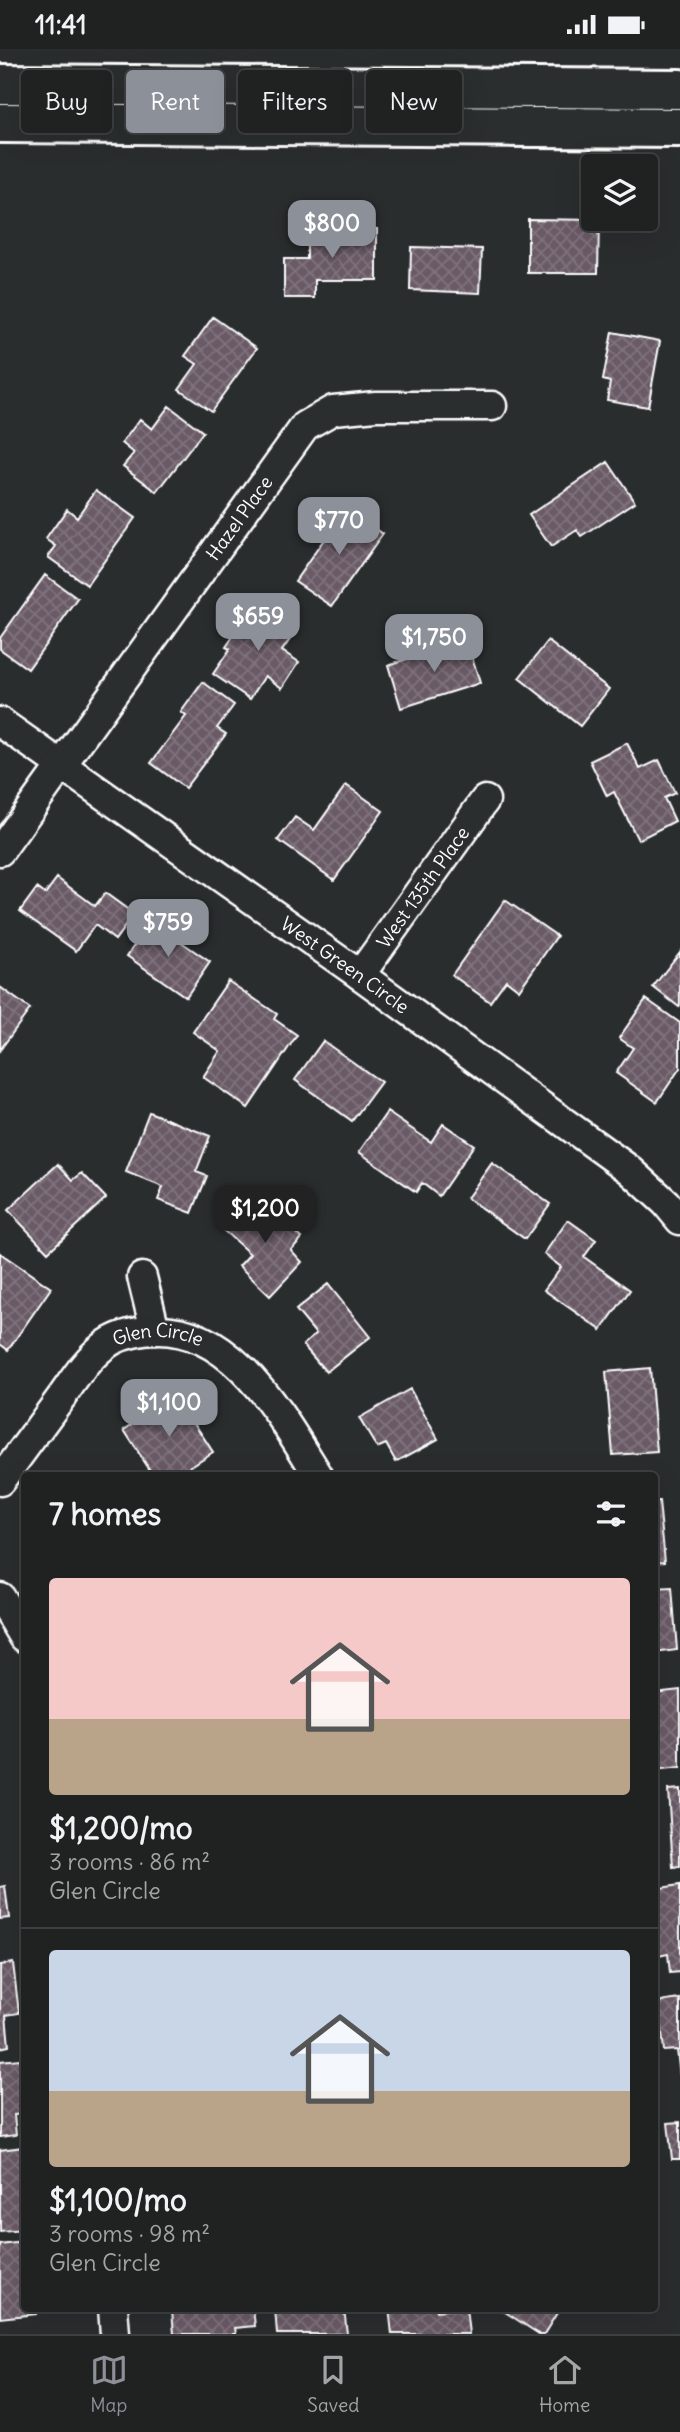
<!DOCTYPE html>
<meta charset="utf-8">
<style>
body{margin:0;font-family:Delius,sans-serif;background:#282a2a;color:#f1f3f6;height:100vh;display:flex;flex-direction:column;font-size:26px;white-space:nowrap}
*{box-sizing:border-box;margin:0}
p{font-size:23px;color:#a2a4a5}
.icon{flex:none;width:38px;height:38px;fill:none;stroke:currentColor;stroke-width:2;stroke-linecap:round;stroke-linejoin:round}
.map{position:relative;flex:1;overflow:hidden}
.panel{position:absolute;left:21px;top:1423px;width:637px;height:840px;display:flex;flex-direction:column;background:#202222;border-radius:7px;box-shadow:0 7px 28px #0002,0 0 0 2px #3d3f40}
.panel>*{flex:none}
.banner{position:absolute;left:21px;top:21px;width:639px;height:63px;display:flex;gap:14px}
.controls{position:absolute;left:581px;top:105px;display:grid;gap:14px}
.controls a{display:grid;place-items:center;width:77px;height:77px;border-radius:7px;background:#202222;box-shadow:0 7px 28px #0002,0 0 0 2px #3d3f40;font-size:35px}
.price{position:absolute;translate:-50% -60px;padding:0 16px;border-radius:14px;background:#8c9099;color:#fff;font-size:23px;line-height:46px;filter:drop-shadow(0 2px 4px #0008)}
.price::after{content:'';position:absolute;left:50%;top:42px;width:21px;height:16px;margin-left:-10px;background:inherit;clip-path:polygon(0 0,100% 0,50% 100%)}
.price.active{background:#222;color:#fff}
ul{padding:0;list-style:none}
li{display:grid;align-content:center;gap:14px;height:371px;padding:0 28px}
li+li{border-top:2px solid #3d3f40}
li span{display:grid;place-items:center;height:217px;border-radius:7px;color:#555}
li>.icon{margin-inline-start:auto}
span .icon{width:126px;height:126px;fill:#fffc;stroke-width:1}
li b{font-size:30px}
h2{display:flex;justify-content:space-between;align-items:center;height:84px;padding:0 28px;font-size:30px}
.tag{padding:0 24px;border-radius:7px;background:#202222;box-shadow:0 7px 28px #0002,0 0 0 2px #3d3f40;font-size:24px;line-height:63px}
.tag.active{background:#8c9099;color:#fff}
.status{display:flex;justify-content:space-between;align-items:center;height:49px;padding:0 35px;background:#202222;direction:ltr}
.status svg{height:19px;fill:currentColor}
.menu{display:flex;justify-content:space-around;align-items:center;height:98px;border-top:2px solid #3d3f40;background:#202222;font-size:19px;color:#a2a4a5}
.menu a{display:grid;justify-items:center;gap:4px}
.menu .active{color:#8c9099}
.map>svg:first-child{display:block}
.building{fill:url(#building-cross-hatch);stroke:#fff;stroke-width:2}
.lines{fill:none;stroke-linecap:round;stroke-linejoin:round}
.street-casing{stroke:#fff;stroke-width:33}
.secondary-casing{stroke:#fff;stroke-width:44}
.street{stroke:#2a2d2e;stroke-width:28}
.secondary{stroke:#2a2d2e;stroke-width:38}
.labels{text-anchor:middle;stroke-width:5;stroke-linejoin:round;paint-order:stroke}
.street-label{font-size:19px;fill:#fff;stroke:#2a2d2e}
</style>
<div class="status"><b>11:41</b><svg viewBox="0 0 49 12"><path d="M0 12V9h3v3zM5 12V6h3v6zM10 12V3h3v9zM15 12V0h3v12zM26 1h20v11H26zM47 4h2v5h-2z"/></svg></div>
<div class="map">
<svg width="680" height="2285" viewBox="0 0 680 2285">
<defs>
<pattern id="building-cross-hatch" width="8" height="8" patternUnits="userSpaceOnUse" patternTransform="scale(1.75)"><rect width="8" height="8" fill="#6a5a66"/><path d="M0 0l8 8M0 8l8-8" fill="none" stroke="#80737d"/></pattern>
</defs>
<rect width="100%" height="100%" fill="#2a2d2e"/>
<filter id="ink" filterUnits="userSpaceOnUse"><feTurbulence type="fractalNoise" baseFrequency=".0143" numOctaves="2"/><feDisplacementMap in="SourceGraphic" scale="14" xChannelSelector="R" yChannelSelector="G"/><feConvolveMatrix kernelMatrix="1 2 1 2 8 2 1 2 1" color-interpolation-filters="sRGB"/></filter>
<g filter="url(#ink)">
<path class="building" d="M528,170l71,1 -1,53h-70z
M307,180h70v51h-62v18h-31v-39h23z
M411,198l71,2 -2,44 -70,-3z
M213,268l44,31 -46,63 -32,-22 18,-25 -12,-8z
M612,283l48,9 -12,66 -41,-7 3,-18 -7,-2z
M169,357l34,26 -46,60 -34,-26 11,-13 -12,-10 18,-24 12,10z
M608,413l27,40 -53,35 -5,-7 -26,17 -22,-32z
M96,441l39,28 -48,67 -39,-28 8,-11 -10,-7 21,-30 10,8z
M346,459l37,26 -51,72 -37,-25z
M45,526l33,24 -50,70 -28,-20v-11z
M256,553l41,27 -15,22 17,11 -17,26 -17,-12 -15,23 -37,-25 17,-25 -4,-2z
M467,591l13,43 -79,25 -13,-43z
M548,592l61,48 -29,37 -61,-48z
M203,633l31,23 -17,23 9,6 -41,54 -34,-25 35,-47 -5,-4z
M627,694l13,26 19,-9 16,33 -11,5 11,23 -37,19 -24,-48 -7,4 -17,-35z
M346,736l37,26 -49,69 -56,-40 17,-23 19,13z
M57,829l38,28 10,-13 29,21 -19,26 -20,-15 -19,26 -56,-40 17,-23 8,6z
M505,851l52,36 -38,54 -13,-10 -16,22 -38,-27z
M151,872l59,41 -24,35 -59,-41z
M680,903v53l-1,2 -26,-20z
M228,932l49,33 -3,5 23,16 -49,73 -45,-31 17,-26 -27,-19z
M0,938l30,22 -30,41z
M646,950l34,24v45l-23,34 -41,-29 17,-25 -14,-10z
M323,992l58,41 -29,39 -57,-41z
M149,1063l61,24 -14,36 11,4 -15,37 -34,-13 5,-13 -37,-15z
M387,1063l44,30 12,-18 31,21 -35,51 -17,-13 -6,9 -57,-40z
M492,1114l58,41 -25,35 -58,-41z
M58,1115l15,16 9,-7 24,25 -58,54 -40,-42z
M256,1146l46,43 -11,12 11,12 -32,34 -31,-30 11,-12 -27,-24z
M568,1171l28,20 -12,17 46,33 -29,40 -57,-40 17,-23 -17,-13z
M0,1204l51,35 -43,62 -8,-6z
M328,1235l42,53 -44,35 -23,-27 13,-11 -20,-24z
M650,1319l7,84 -44,3 -7,-83z
M410,1340l28,50 -42,23 -10,-18 -9,4 -18,-30z
M176,1346l37,57 -36,23h-24l-29,-45z
M659,1453l6,59 -11,1v-59z
M672,1539l5,62 -23,3v-64z
M680,1641v78l-26,3v-78z
M680,1740v77l-7,1 -5,-77z
M680,1836v87l-10,1 -2,-19 -10,2 -4,-12v-55z
M5,1837l4,32 -9,1v-32z
M13,1914l6,50 -13,2 3,31 -9,2v-83z
M680,1950v78l-3,-27 -13,1 -5,-49z
M20,2010l4,55 -10,1 2,20 -16,2v-76z
M680,2073v37h-8l-4,-36z
M24,2098v83l-24,2v-82z
M24,2193v66h12v6l-36,4v-73z
M195,2259h58l2,18 -20,2 1,6h-62l-2,-24z
M275,2259h69l3,26h-70z
M389,2259h47v3l30,-3 3,26h-77z
M499,2259h61l-16,26h-5z"/>
<g class="lines">
<defs>
<g id="street">
<path id="s1" d="M0,673l360,253 270,195 36,33 14,17"/>
<path id="s2" d="M0,802l305,-425 28,-16 43,-4h116"/>
<path id="s3" d="M360,926l125,-175"/>
<path d="M142,1228l13,53"/>
<path id="s4" d="M0,1432c21,-29 42,-57 63,-86 12,-17 24,-36 41,-49 11,-9 26,-13 40,-15 85,-12 136,83 174,144"/>
<path d="M0,1548l24,40"/>
<path d="M113,2259l2,26"/>
</g>
<path id="secondary" d="M0,35l680,5
M0,74l680,5"/>
</defs>
<use href="#street" class="street-casing"/>
<use href="#secondary" class="secondary-casing"/>
<use href="#street" class="street"/>
<use href="#secondary" class="secondary"/>
</g>
</g>
<g class="labels">
<g class="street-label">
<text dy="7" stroke="none"><textPath href="#s2" startOffset="410">Hazel Place</textPath></text>
<text dy="7" stroke="none"><textPath href="#s3" startOffset="108">West 135th Place</textPath></text>
<text dy="7" stroke="none"><textPath href="#s1" startOffset="422">West Green Circle</textPath></text>
<text dy="7" stroke="none"><textPath href="#s4" startOffset="228">Glen Circle</textPath></text>
</g>
</g>
</svg>
<div class="controls">
<a><svg class="icon" aria-label="layers" viewBox="0 0 24 24"><path d="M12 4l9 5-9 5-9-5zM3 14l9 5 9-5"/></svg></a>
</div>
<b class="price" style="left:332px;top:211px">$800</b>
<b class="price" style="left:339px;top:508px">$770</b>
<b class="price" style="left:258px;top:604px">$659</b>
<b class="price" style="left:434px;top:625px">$1,750</b>
<b class="price" style="left:168px;top:910px">$759</b>
<b class="price active" style="left:265px;top:1196px">$1,200</b>
<b class="price" style="left:169px;top:1390px">$1,100</b>
<div class="banner">
<a class="tag">Buy</a>
<a class="tag active">Rent</a>
<a class="tag">Filters</a>
<a class="tag">New</a>
</div>
<section class="panel">
<h2>7 homes<svg class="icon" aria-label="filters" viewBox="0 0 24 24"><path d="M4 7h16M4 17h16"/><circle cx="9" cy="7" r="2"/><circle cx="15" cy="17" r="2"/></svg></h2>
<ul>
<li><span style="background:linear-gradient(#f6c9c9 65%,#b9a48a 0)"><svg class="icon" aria-label="home" viewBox="0 0 24 24"><path d="M3 11l9-7 9 7M6 9v11h12V9"/></svg></span><div><b>$1,200/mo</b><p>3 rooms · 86 m²</p><p>Glen Circle</p></div></li>
<li><span style="background:linear-gradient(#c9d6e8 65%,#b9a48a 0)"><svg class="icon" aria-label="home" viewBox="0 0 24 24"><path d="M3 11l9-7 9 7M6 9v11h12V9"/></svg></span><div><b>$1,100/mo</b><p>3 rooms · 98 m²</p><p>Glen Circle</p></div></li>
</ul>
</section>
</div>
<nav class="menu">
<a class="active"><svg class="icon" aria-label="map" viewBox="0 0 24 24"><path d="M3 6l6-2 6 2 6-2v14l-6 2-6-2-6 2zM9 4v14M15 6v14"/></svg>Map</a>
<a><svg class="icon" aria-label="saved" viewBox="0 0 24 24"><path d="M7 4h10v16l-5-4-5 4z"/></svg>Saved</a>
<a><svg class="icon" aria-label="home" viewBox="0 0 24 24"><path d="M3 11l9-7 9 7M6 9v11h12V9"/></svg>Home</a>
</nav>
